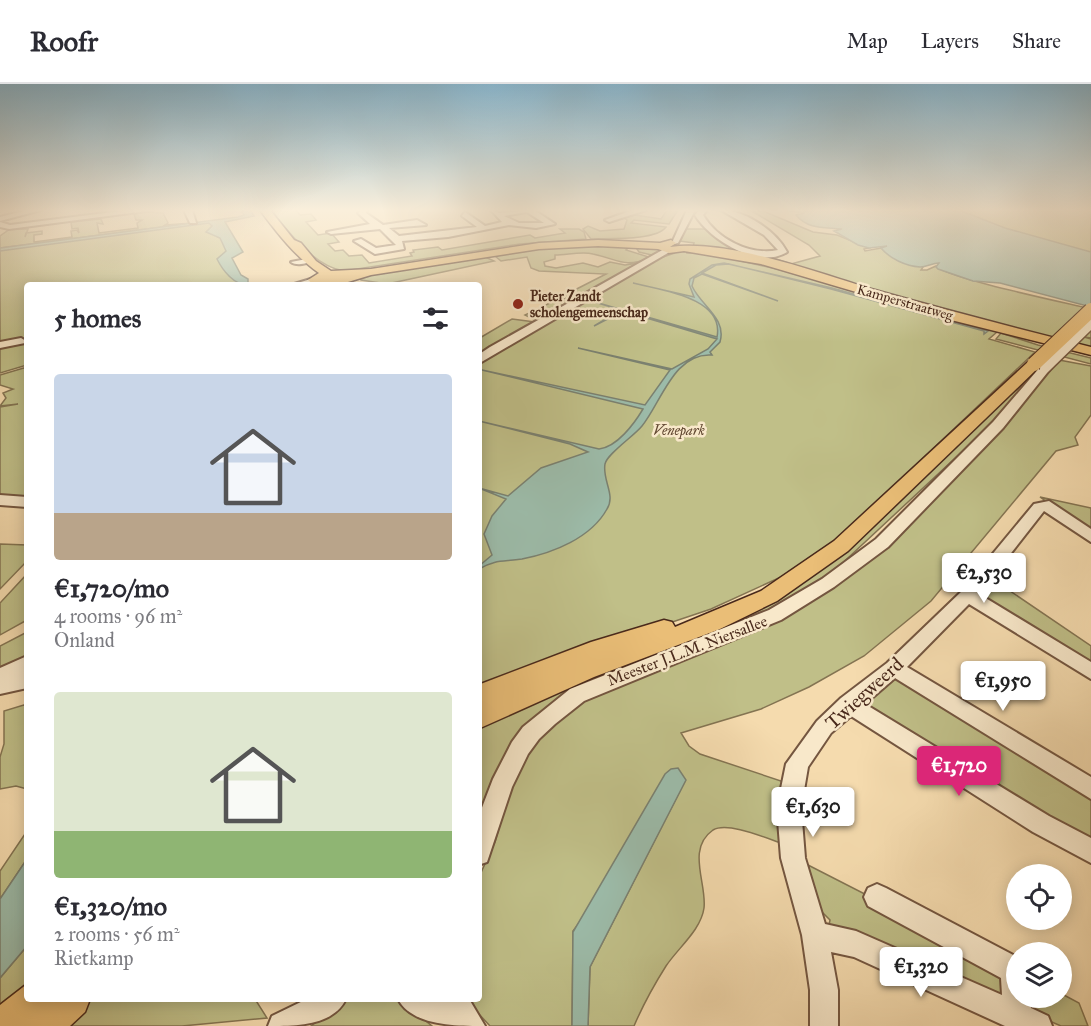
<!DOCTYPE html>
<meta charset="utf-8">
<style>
body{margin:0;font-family:"IM FELL Great Primer",serif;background:#f2f2f3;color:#2b2b33;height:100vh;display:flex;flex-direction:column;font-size:22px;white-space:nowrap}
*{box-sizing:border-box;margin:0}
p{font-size:20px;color:#7c7c81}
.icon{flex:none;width:33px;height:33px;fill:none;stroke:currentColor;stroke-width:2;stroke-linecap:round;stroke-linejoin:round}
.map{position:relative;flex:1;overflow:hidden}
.sheet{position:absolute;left:24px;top:198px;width:458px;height:720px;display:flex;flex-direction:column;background:#fff;border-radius:6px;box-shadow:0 3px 15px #0003}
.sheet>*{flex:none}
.buttons{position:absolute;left:1006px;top:780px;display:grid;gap:12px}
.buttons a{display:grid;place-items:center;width:66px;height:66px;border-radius:50%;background:#fff;box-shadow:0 3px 15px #0003;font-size:30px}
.price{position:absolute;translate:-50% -51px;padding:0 14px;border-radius:6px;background:#fff;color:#222;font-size:20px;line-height:39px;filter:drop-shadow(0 2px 3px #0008)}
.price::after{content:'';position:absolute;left:50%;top:36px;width:18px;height:14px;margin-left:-9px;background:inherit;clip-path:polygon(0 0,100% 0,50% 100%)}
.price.on{background:#db2777;color:#fff}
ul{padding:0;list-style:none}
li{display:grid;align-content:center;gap:12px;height:318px;padding:0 30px}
li span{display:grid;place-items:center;height:186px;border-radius:6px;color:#555}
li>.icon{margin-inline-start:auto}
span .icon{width:108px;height:108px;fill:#fffc;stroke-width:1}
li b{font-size:26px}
h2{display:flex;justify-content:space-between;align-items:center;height:72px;padding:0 30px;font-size:26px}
header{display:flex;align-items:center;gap:36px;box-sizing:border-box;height:84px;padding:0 30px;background:#fff;border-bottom:2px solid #e1e1e2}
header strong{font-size:28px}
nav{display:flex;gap:33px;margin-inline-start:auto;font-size:21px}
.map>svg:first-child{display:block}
.green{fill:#c0bf88;stroke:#847452;stroke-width:1.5}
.water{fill:#9cbba9;stroke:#7b8170;stroke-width:1.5}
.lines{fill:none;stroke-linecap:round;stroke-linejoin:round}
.minor-casing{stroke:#745640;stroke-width:4}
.major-casing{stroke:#49291b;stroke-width:3}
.minor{fill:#f8e8ca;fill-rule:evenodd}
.major{fill:#eabe77;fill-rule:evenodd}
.minor-bridge-casing{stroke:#745640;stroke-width:13;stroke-linecap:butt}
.major-bridge-casing{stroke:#49291b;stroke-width:16;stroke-linecap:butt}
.minor-bridge{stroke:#f8e8ca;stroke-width:10}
.major-bridge{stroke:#eabe77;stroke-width:14}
.poi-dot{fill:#8f2418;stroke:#f8e8ca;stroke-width:2}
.labels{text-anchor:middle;stroke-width:5;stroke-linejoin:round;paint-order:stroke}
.far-poi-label{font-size:14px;font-weight:bold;fill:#49291b;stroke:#f8e8ca;text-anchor:start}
.far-street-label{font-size:14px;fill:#49291b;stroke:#f8e8ca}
.far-park-label{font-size:14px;font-style:italic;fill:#614731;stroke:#f8e8ca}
.street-label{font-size:16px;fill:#49291b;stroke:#f8e8ca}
.near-street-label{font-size:20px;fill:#49291b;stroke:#f8e8ca}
</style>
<header>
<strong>Roofr</strong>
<nav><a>Map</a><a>Layers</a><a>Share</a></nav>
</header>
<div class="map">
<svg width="1091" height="942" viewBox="0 0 1091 942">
<rect width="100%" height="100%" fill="#f5dbae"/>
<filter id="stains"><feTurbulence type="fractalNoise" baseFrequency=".00333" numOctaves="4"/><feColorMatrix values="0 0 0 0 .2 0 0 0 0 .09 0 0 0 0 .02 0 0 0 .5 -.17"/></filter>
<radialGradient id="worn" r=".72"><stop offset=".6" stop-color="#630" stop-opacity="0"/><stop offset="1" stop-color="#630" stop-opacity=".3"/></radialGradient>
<path class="green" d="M271,126h25l4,5 11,-1 5,6 -10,2 12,13 13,-2 8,9 -11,2 7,7 8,-1 6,6 13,-1 7,8 43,-7 -2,-3 4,-1 -1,-2 25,-3 4,3 88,-15 5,3 30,-5 -5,-4h19l5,3 2,7 -66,5 -176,27c-29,-4 -55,-38 -73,-61z
M667,126h11l-9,14 -35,-4 -3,3 35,4c-10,14 -58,11 -75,12l-8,-10 5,-3 12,5 24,-2 3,-9 -3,-2 11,-3 26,4z
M750,126l13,1 50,21 24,3 32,13 -5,1 1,2 16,-3 42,19 -2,3h6l9,-4c10,12 131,37 155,43v29l-7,-1 7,2v9l-259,-68 -139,-33 1,-4 -15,-2 6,-12h21l16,12 69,23 29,-8 -11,-11z
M929,126h162v46z
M148,128l15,1 5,10 -3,2 28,-2 -193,25v-12l10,-7h18l-3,8 1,-4 16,-2v3l-8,1v7l38,-5 -1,-6 6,-1 2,3 -1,-5 -6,1 -1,-7 30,-3 2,5 -6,-1 2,10 39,-5 -1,-5 5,-3h-6l-2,-6z
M217,137l15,30 -8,8 22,26h-219v80l-27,8v-123z
M581,160l68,2 15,5 -8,5 -17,-4 -4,-6h-5l-4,4 26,8c-31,10 -31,2 -59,-4 -11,-3 -26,1 -38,1v4l-11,3 1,4 11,2 27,-5 15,4 12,-5 15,3 22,-3 -68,36 -22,1 49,-25 -67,-3 -8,-3 -4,-11 -26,4 -6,-5 45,-7 -44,5 29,-6z
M688,166l-1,3h9l65,11 -29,-5 45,10 218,62 2,1 -8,7 46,13 -194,184 -60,41 -70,32 -232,78v-324l18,-14 160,-90 18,-6 -9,1z
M483,172l11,5 -107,23 -26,-4 -3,-4z
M576,216l-39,21 -12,-6 29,-14z
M512,235l23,3 -56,36 -1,-19z
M1001,249l37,12 53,13v6l-95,-25z
M1059,276l32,6v49l-16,22 3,8 -22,6 -125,150 -67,55 -55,31 -48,22 -80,24 8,13 11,8 84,28v62c-16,-5 -56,-23 -71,-14 -27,19 -6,53 -9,78 -3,22 -26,40 -38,58 -12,19 -23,39 -32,60h-46l2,-59 95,-186 -112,150 -1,95h-82l-25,-27h13l1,-122 16,-35 17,-59 16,-30 19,-23 19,-18 30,-18 165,-67 57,-31 200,-185 23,-35z
M27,283v132l-27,-2v-90l18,-3 -18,2 6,-8 -3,-5 10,-4 -13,-4v-10z
M1030,294l-20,29 -176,164 -52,33 -236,108 -67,124v-110l286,-124z
M1040,413l51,11v26z
M0,460l27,1v16l-27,28z
M27,490v46l-27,15v-32z
M991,494l100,68v21l-104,-68 -6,-8z
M27,548v29l-27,13v-28z
M897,593l194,121v47l-230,-140z
M27,620v85l-11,-3 -16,3v-32l4,-13v-33z
M27,747v28l-27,40v-28z
M808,781l182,93 18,30v15l-179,-78 1,-5 -10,-10z
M27,862v46l-27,22v-36z
M1062,910l17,9 9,23h-27l-39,-17v-11h40z
M87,915h168l12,19 -85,8h-124z
M346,915h53l33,27h-121z"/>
<path class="water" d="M241,126h9l4,6 -29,6 18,30 -11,6 9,17 7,4v6c-14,0 -25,-14 -31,-26l9,-8 -6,-13 -14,-6 6,-6 -3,-3 -209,28v-3l238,-31 6,-2z
M783,126h176l46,18 86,24v55l-91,-24 -27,-2 -35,-12 -2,-2 3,-4c-7,0 -12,4 -19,4 -14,-1 -30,-8 -39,-19l6,-2 -18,2 -11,-3 -24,-14 8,-2c-16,-2 -34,1 -46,-14l9,-2z
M724,179l108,25 156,43 -4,3v-3l-153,-42 -102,-25 -13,1 -14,8 76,28 -76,-27 -8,4 -2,8c9,20 35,32 28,56l-10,10 2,3c-38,-3 -51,48 -70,71 -8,10 -35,28 -37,38 -3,16 11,31 2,45 -16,29 -54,44 -85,50 -18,3 -26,0 -43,10v-3l13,-11 -8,-21 8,-18 14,-17 -27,-11 29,8 33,-28 47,-16 -18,-8 -91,-23 120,28c18,-2 35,-25 44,-40l-161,-39 163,35 25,-35 -92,-22 94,21 36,-20 9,-10 -94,-28 -29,15 27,-16 -33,-10 129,37c8,-40 -58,-47 -84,-54l61,14 -5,-13 1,-5 22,-14z
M678,684l8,12 -96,187 -2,59h-16l1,-94 92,-158 6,-5z
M27,775v87l-27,32v-79z"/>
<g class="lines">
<defs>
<path id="minor" d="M27,126h14l-41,11v-4z
M129,126h24l-144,19 -9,-2v-5l10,3z
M184,126h8l4,13h-6z
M361,126h6l-1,3 17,12 34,-5 9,5 -37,3 10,8 78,-9 -15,-11 3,-4 20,14 17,-4 -11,-12 9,3 34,-3 21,14 -19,4 -27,-3 -61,12 -46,4 2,8 -29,5 -21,-13 7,-2 15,9 20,-3 -16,-16 -49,5 -4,-2 43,-8 -12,-11zM527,128l17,11h-25l-15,-7z
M633,126h13l-37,12 -4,-2z
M687,126h8l-17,33 -7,2z
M699,126h8l-4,5c14,24 47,41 75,35l-14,-15 -43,-25c24,0 55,21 66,42 -28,18 -77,-12 -92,-37z
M666,164l7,2 -195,114v-9l12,-8z
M312,174l1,2c-5,4 -17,6 -22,2z
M314,194l3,1v4l-26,2z
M21,254l5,3 -1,2 -25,5v-6z
M1041,282l10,2 -48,60 -115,119 -54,40 -53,33 -197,81 -29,23 -16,15 -11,15 -16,33 -25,75 -9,3v-47l15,-39 19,-37 11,-15 47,-38 199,-79 53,-31 54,-40 117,-117z
M0,411l27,2v10l-27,-2z
M1049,417l42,28v13l-47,-31 -65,83 112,68v17l-122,-75 -62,63 184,110v22l-196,-121 -30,26 184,112 42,22v25l-58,-31 -182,-116 -20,17 -23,34 -7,41 4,50 20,66 31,7 146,64 -1,-17 -133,-72 -4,-9 4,-9 9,-4 9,4 131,69v41h13l1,10 17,8 4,10h-47l-151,-69 -23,-5 7,38v36h-28v-36l-8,-55 -21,-77 -4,-50 9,-44 31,-43 24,-23 46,-35 75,-72 72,-87z
M27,572v32l-27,6v-26z
M307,915h39c-13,27 -50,27 -78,27l4,-10z
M398,915h71l16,27c-29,0 -73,0 -87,-27z"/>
<path id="major" d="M260,126h10l24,30 7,3 15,18 15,10 40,-2 168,-26 59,-3 62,3 11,-3 5,3 -6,4c59,-8 147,26 205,43 71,20 144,39 216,57v8l-140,-35 -190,-56 -77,-13 -15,2 -11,-4 -60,-3 -59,3 -168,26 -33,10h-24l-6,-5 11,-7c-23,-16 -42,-40 -59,-63z
M1034,276l5,1 2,3 -2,3 -191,184 -71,50 -57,28 -126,48 -116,52v-44l113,-43 73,-22 8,2 3,5 86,-36 73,-50 195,-180z
M27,900v15h63l-5,13 -15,14h-70v-21z"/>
</defs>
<use href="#minor" class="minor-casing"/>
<use href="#major" class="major-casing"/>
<use href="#minor" class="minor"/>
<use href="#major" class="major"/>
<defs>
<path id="minor-bridge" d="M1045,284l46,-45"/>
<path id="major-bridge" d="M1034,280l57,-54"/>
</defs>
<use href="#minor-bridge" class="minor-bridge-casing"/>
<use href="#major-bridge" class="major-bridge-casing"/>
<use href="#minor-bridge" class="minor-bridge"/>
<use href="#major-bridge" class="major-bridge"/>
</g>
<linearGradient id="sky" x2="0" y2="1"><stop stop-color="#89b7cf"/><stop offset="0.49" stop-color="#faefdb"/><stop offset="1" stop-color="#faefdb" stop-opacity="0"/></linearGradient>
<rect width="1091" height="258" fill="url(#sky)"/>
<circle class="poi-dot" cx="518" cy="220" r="6"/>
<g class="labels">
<g class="far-poi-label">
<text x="530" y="217">Pieter Zandt<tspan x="530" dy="16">scholengemeenschap</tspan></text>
</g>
<g class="far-street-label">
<text transform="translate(905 218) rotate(16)" y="5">Kamperstraatweg</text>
</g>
<g class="far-park-label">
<text x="679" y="351">Venepark</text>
</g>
<g class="street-label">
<text transform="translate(687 566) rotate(-21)" y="6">Meester J.L.M. Niersallee</text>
</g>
<g class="near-street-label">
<text transform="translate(864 609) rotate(-42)" y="7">Twiegweerd</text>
</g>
</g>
<rect width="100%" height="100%" filter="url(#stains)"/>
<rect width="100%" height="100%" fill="url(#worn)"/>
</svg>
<div class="buttons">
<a><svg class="icon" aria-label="locate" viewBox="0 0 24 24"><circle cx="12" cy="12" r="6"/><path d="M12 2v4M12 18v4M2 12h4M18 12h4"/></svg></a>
<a><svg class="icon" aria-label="layers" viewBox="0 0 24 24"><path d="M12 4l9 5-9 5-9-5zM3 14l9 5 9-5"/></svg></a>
</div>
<b class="price" style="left:984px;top:520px">€2,530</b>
<b class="price" style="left:1003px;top:628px">€1,950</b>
<b class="price on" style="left:959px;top:713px">€1,720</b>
<b class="price" style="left:813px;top:754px">€1,630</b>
<b class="price" style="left:921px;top:914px">€1,320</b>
<section class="sheet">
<h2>5 homes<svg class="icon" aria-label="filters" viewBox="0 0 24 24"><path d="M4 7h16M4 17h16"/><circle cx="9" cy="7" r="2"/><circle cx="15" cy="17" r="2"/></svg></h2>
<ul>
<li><span style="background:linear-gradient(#c9d6e8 75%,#b9a48a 0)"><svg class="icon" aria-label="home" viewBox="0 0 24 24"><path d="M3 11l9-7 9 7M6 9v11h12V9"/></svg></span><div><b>€1,720/mo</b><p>4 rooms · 96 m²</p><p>Onland</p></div></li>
<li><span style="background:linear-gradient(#dfe7d0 75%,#8fb573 0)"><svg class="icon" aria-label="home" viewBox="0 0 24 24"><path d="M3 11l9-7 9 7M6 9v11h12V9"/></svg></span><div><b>€1,320/mo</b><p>2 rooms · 56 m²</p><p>Rietkamp</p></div></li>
</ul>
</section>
</div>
